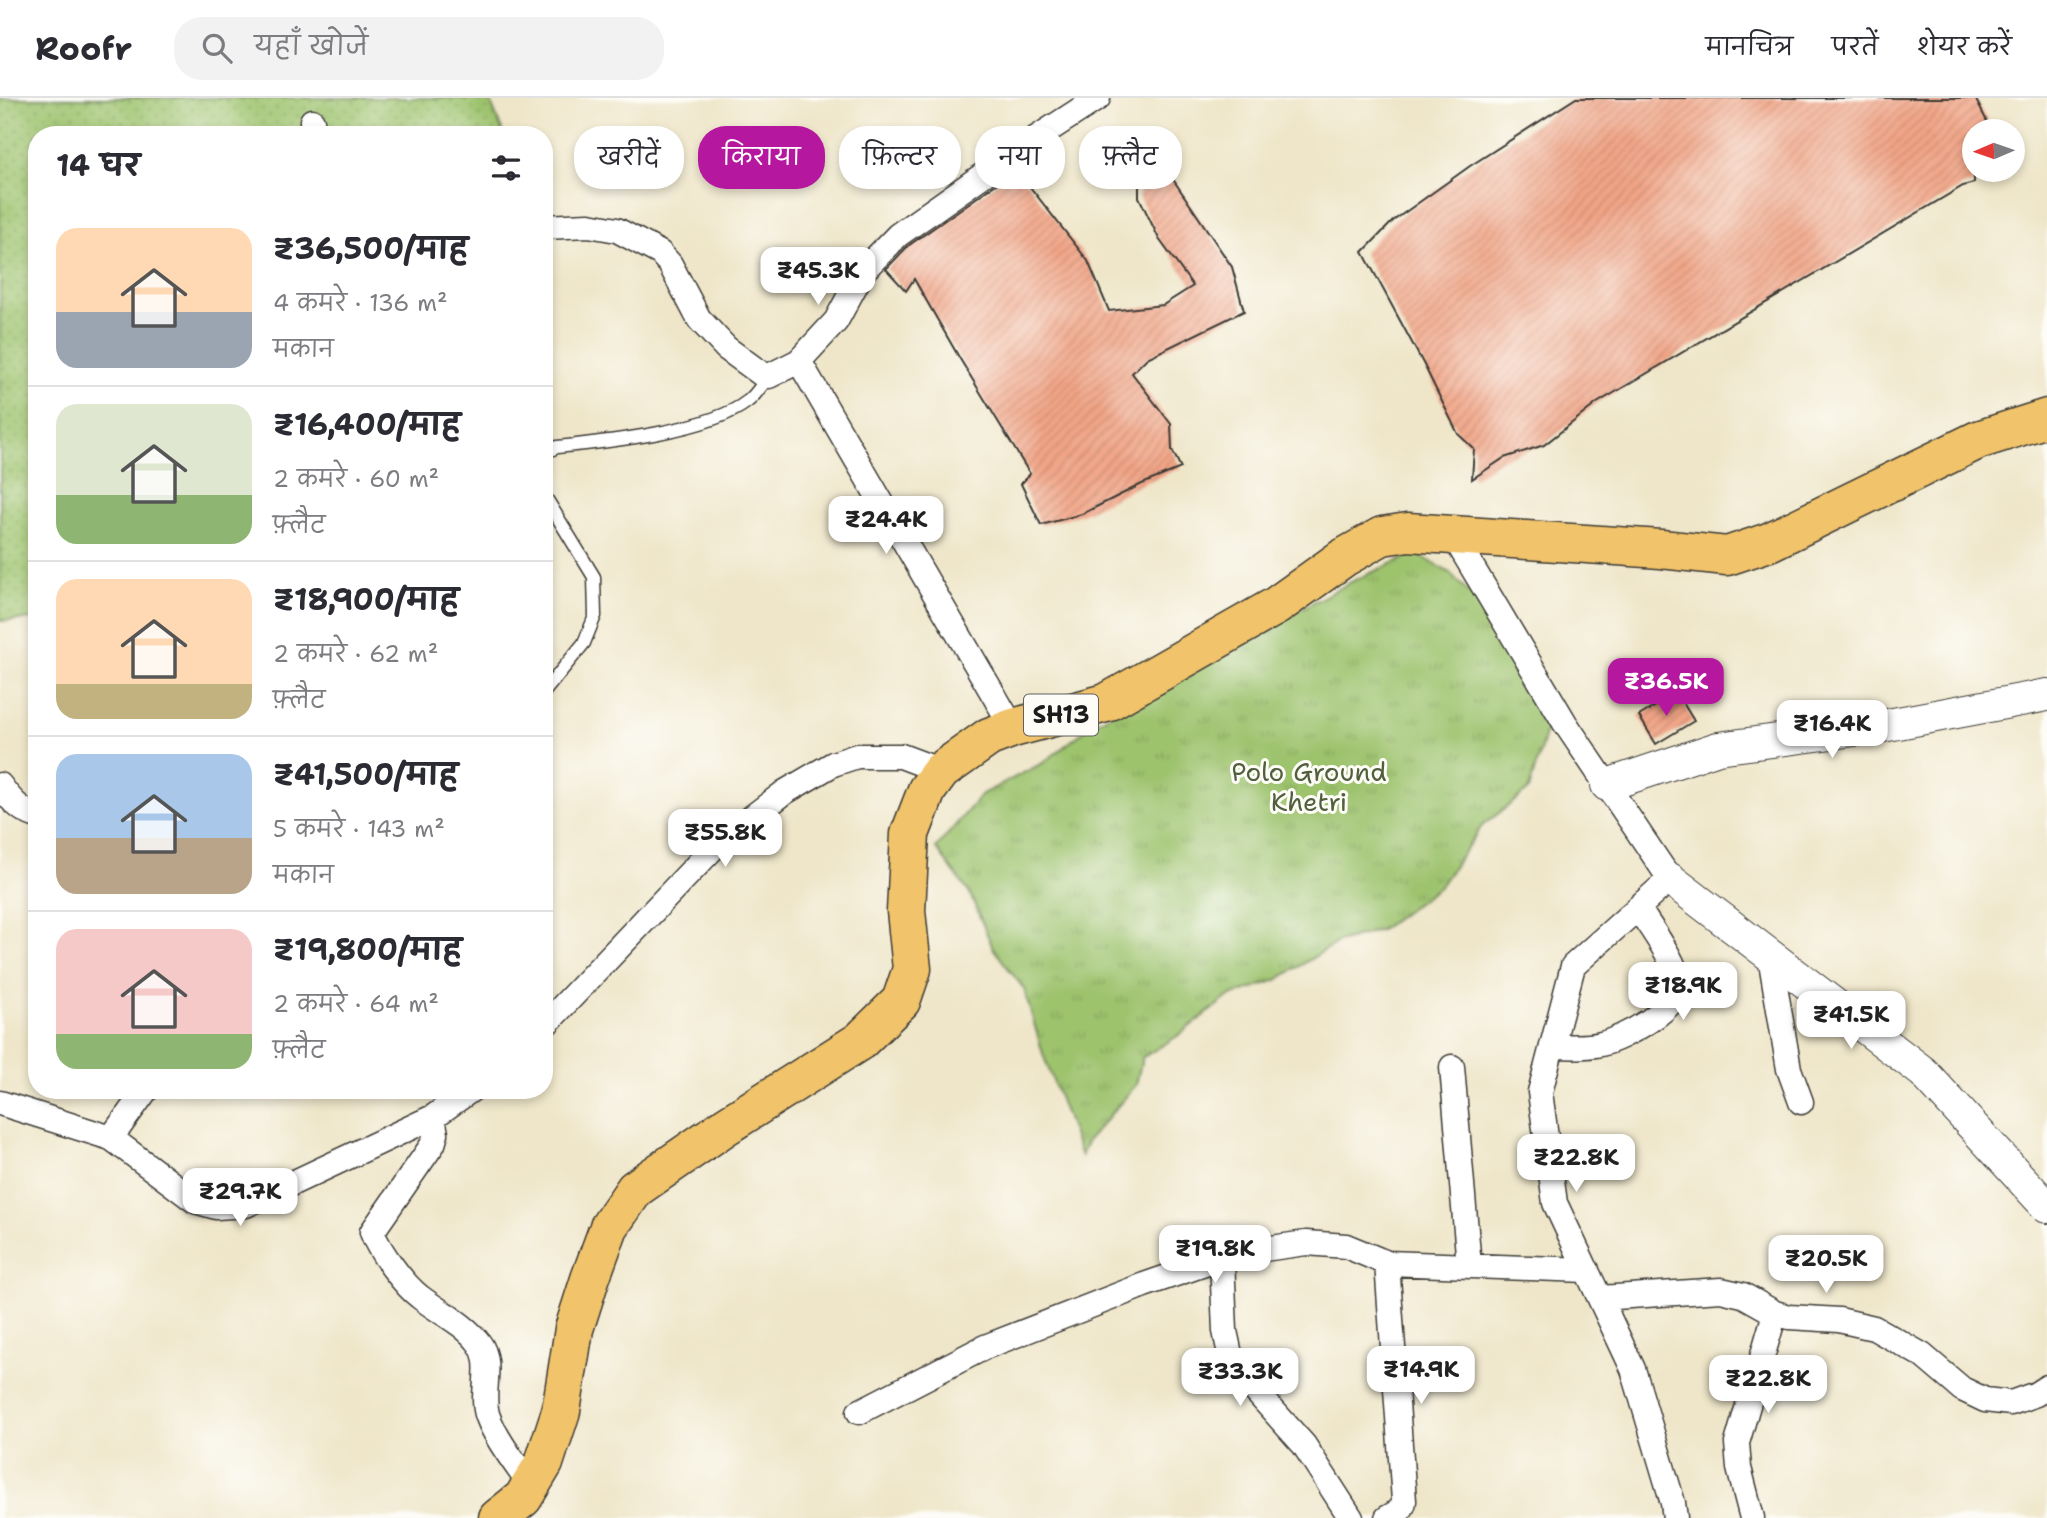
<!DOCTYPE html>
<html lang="hi">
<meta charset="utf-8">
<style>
body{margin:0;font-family:"Shantell Sans","Playpen Sans Deva",sans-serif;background:#f2f2f3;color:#2b2b33;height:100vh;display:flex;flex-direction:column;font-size:26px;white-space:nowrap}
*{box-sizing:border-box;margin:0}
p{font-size:23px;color:#7c7c81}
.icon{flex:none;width:38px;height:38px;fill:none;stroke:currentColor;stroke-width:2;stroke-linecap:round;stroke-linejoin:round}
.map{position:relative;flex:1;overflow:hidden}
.side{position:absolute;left:28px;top:28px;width:525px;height:973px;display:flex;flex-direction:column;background:#fff;border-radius:28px;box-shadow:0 4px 10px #0003}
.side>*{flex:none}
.hud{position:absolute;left:574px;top:28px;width:665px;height:63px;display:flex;gap:14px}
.needle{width:46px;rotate:268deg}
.tools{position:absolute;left:1962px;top:21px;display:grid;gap:14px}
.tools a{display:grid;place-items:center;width:63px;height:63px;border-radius:50%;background:#fff;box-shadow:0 4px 10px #0003;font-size:35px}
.price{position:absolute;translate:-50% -60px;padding:0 16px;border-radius:14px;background:#fff;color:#222;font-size:23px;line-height:46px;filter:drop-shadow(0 2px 4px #0008)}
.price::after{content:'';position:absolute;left:50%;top:42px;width:21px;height:16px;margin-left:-10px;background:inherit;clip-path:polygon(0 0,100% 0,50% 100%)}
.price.active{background:#b5179e;color:#fff}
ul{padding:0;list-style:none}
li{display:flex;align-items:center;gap:21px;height:175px;padding:0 28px}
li+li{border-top:2px solid #e1e1e2}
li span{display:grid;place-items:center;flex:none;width:196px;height:140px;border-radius:21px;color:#555}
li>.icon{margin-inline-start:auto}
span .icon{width:84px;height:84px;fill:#fffc;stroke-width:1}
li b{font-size:30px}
h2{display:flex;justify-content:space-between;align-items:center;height:84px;padding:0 28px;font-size:30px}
.tag{padding:0 24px;border-radius:28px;background:#fff;box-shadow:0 4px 10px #0003;font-size:24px;line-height:63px}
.tag.active{background:#b5179e;color:#fff}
header{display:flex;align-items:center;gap:42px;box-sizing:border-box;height:98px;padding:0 35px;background:#fff;border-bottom:2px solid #e1e1e2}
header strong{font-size:33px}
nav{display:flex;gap:38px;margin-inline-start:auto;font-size:24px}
.search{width:490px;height:63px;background:#f2f2f3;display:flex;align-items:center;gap:18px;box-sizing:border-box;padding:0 24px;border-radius:28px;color:#7c7c81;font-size:26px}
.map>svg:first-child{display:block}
.grass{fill:url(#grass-dots);stroke:#5c7044;stroke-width:2}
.park{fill:url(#park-tufts);stroke:#5c7044;stroke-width:2}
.building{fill:url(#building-hatch)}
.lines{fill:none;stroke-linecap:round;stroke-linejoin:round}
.service-casing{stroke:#3c3a36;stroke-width:15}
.minor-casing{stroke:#3c3a36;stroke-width:27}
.tertiary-casing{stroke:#3c3a36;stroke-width:34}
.primary-casing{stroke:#3c3a36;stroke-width:41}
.service{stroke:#fff;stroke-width:12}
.minor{stroke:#fff;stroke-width:24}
.tertiary{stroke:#fff;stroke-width:32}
.primary{stroke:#f1c36a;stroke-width:38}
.labels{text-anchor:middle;stroke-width:6;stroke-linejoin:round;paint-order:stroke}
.shield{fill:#fdfcf7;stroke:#605f5e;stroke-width:2}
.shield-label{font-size:24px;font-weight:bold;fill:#1c1c1c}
.park-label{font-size:26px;fill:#505f3c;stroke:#fdfcf7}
</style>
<header>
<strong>Roofr</strong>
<div class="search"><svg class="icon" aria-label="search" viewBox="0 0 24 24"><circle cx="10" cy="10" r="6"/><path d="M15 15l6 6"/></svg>यहाँ खोजें</div>
<nav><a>मानचित्र</a><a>परतें</a><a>शेयर करें</a></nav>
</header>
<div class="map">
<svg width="2047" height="1420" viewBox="0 0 2047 1420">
<defs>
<pattern id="grass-dots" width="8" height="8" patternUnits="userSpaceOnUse" patternTransform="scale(1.75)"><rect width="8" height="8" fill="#9dc36d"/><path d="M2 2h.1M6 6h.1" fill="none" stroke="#87a75e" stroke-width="1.8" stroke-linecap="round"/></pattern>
<pattern id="park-tufts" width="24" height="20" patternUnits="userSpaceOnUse" patternTransform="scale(1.75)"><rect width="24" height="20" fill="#9dc36d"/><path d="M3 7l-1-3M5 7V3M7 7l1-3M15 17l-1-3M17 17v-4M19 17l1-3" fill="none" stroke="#87a75e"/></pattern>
<pattern id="building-hatch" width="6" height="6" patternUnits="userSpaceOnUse" patternTransform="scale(1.75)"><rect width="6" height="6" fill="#f1a486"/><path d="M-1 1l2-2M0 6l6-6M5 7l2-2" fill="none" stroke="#ce8d73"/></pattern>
</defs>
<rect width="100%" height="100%" fill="#fdfcf7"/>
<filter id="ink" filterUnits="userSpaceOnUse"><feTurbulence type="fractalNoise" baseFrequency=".0143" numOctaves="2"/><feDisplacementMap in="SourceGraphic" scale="14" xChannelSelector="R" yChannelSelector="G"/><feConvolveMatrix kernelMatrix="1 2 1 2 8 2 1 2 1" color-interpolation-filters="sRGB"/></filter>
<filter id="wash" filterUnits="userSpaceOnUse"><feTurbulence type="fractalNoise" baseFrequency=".00686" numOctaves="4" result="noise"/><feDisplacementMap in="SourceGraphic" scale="28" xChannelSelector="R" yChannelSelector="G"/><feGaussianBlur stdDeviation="1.57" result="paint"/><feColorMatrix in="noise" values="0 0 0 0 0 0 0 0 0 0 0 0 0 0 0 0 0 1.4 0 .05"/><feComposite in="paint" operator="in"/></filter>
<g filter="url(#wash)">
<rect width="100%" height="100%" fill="#efe6c9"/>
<path class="grass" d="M0,0h489l15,37h-467v484l-37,2z"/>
<path class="park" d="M1416,455l34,20 39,40 36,63 23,47 -19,67 -47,36 -42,60 -60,44 -42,12 -61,38 -49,17 -49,38 -37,23 -6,27 -48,55 -7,16 -38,-102 -19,-65 -31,-41 -23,-54 -34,-46 46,-54 61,-31 50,-39 198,-110 66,-35z"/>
<g id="blocks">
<path class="building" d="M1576,0h399l17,33h-18v52l-11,3 -366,217 -53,42 -40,13 -32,21 2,-30 -16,-15 -34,-69 -61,-113 30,-31 77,-55z
M1164,68l68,101 12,44 -97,47 -15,15 39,51 1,26 9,18 -39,16 -60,30 -41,11 -20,-41 9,-10 -70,-115 -46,-80 -8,12 -20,-22 22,-23 105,-74 6,1 69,88 21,50 54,-6 30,-19 -34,-47 -20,-42v-14z
M1677,595l17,28 -38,23 -17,-28z"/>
</g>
</g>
<g filter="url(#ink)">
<use href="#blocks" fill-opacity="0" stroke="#3c3a36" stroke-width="2"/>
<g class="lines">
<defs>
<path id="service" d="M544,355l13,-6c48,-5 154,-16 191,-46 8,-6 14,-17 21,-25
M544,397l50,82 1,39 -11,27 -40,49"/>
<path id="minor" d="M312,23l3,14
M544,129l45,-2 28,5 43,23 10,11 29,55 27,29 37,27 6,1 30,-15 37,-40 27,-50 35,-36 123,-87 77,-50
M799,263l214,367
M1453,437l112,188 105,156 -97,87 -33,126 15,111 78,166 40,134 2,15
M0,687c10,14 20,26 37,31
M1770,858l19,113 12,33
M544,928l173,-182 68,-52 48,-28 24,-8h44l40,15
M1552,948c16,0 34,2 49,-2 20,-4 81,-37 78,-60 -2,-21 -29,-57 -41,-76
M1452,969l17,199
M0,1005l111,35 84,63 21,6 30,-2 187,-88 38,-27
M433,1019l3,17 -3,10 -61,88c7,19 32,53 48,65 19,15 44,26 59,46 16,21 0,51 9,74 9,24 28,47 42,68
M111,1040l35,-48
M1222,1160l3,73 5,23 13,23 61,68 47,73
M1387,1165l17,238c-1,10 -9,12 -17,17
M1600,1200l121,-8 22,5 32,18 14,4 50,3 35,8 48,27 40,34 23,11 26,3 25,-9 11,-7
M859,1314l126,-65 159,-62 78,-27 42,-9 42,-6 40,3 41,17 200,7
M1752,1420l-13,-50 -2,-25 38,-130"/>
<path id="tertiary" d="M1607,687l111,-37 159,-21 170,-32
M1670,781l253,193 124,135"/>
<path id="primary" d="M498,1420l25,-20 21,-35 17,-52 13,-82 16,-50 19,-52 26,-38 91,-63 134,-85 41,-40 11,-32 -6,-58 4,-77 17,-44 14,-19 48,-34 24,-9 93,-25 170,-97 67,-48 39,-22 26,-4 253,17 66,7 42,-14 209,-102 69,-22"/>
</defs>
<use href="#service" class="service-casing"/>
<use href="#minor" class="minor-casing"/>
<use href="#tertiary" class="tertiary-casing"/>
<use href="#primary" class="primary-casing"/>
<use href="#service" class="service"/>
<use href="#minor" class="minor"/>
<use href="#tertiary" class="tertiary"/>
<use href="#primary" class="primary"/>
</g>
</g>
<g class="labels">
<rect class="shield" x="1024" y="596.5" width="74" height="41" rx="5"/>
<g class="shield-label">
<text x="1061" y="625">SH13</text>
</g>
<g class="park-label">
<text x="1309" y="683">Polo Ground<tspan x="1309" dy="30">Khetri</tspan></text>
</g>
</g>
</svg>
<div class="tools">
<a><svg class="needle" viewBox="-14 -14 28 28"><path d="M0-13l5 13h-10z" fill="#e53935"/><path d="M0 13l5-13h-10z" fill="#7c7c81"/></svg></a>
</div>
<b class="price" style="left:818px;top:209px">₹45.3K</b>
<b class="price" style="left:886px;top:458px">₹24.4K</b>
<b class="price active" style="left:1666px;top:620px">₹36.5K</b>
<b class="price" style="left:1832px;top:662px">₹16.4K</b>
<b class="price" style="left:725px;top:771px">₹55.8K</b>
<b class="price" style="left:1683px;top:924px">₹18.9K</b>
<b class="price" style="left:1851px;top:953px">₹41.5K</b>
<b class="price" style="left:1576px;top:1096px">₹22.8K</b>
<b class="price" style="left:240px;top:1130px">₹29.7K</b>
<b class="price" style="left:1215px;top:1187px">₹19.8K</b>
<b class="price" style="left:1826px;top:1197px">₹20.5K</b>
<b class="price" style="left:1421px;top:1308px">₹14.9K</b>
<b class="price" style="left:1240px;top:1310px">₹33.3K</b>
<b class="price" style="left:1768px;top:1317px">₹22.8K</b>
<div class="hud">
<a class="tag">खरीदें</a>
<a class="tag active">किराया</a>
<a class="tag">फ़िल्टर</a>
<a class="tag">नया</a>
<a class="tag">फ़्लैट</a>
</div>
<section class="side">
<h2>14 घर<svg class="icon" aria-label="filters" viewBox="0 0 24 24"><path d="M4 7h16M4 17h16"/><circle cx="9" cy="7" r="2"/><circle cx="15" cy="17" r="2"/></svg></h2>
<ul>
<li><span style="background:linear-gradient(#ffd9b3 60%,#9aa5b1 0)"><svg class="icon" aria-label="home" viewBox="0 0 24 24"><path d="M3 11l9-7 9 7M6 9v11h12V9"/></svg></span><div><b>₹36,500/माह</b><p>4 कमरे · 136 m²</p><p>मकान</p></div></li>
<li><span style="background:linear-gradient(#dfe7d0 65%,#8fb573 0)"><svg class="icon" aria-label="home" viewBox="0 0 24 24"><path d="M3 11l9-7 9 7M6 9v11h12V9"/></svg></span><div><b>₹16,400/माह</b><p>2 कमरे · 60 m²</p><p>फ़्लैट</p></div></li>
<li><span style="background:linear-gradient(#ffd9b3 75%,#c2b280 0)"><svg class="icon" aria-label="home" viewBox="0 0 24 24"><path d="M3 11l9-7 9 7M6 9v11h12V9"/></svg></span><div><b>₹18,900/माह</b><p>2 कमरे · 62 m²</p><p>फ़्लैट</p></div></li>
<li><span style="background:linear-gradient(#a9c7e8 60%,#b9a48a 0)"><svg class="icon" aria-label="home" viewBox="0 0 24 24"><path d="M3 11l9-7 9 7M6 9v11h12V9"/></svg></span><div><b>₹41,500/माह</b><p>5 कमरे · 143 m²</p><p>मकान</p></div></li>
<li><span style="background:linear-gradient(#f6c9c9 75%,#8fb573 0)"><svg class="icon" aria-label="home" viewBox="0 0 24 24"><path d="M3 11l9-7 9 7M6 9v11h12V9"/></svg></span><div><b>₹19,800/माह</b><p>2 कमरे · 64 m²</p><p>फ़्लैट</p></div></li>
</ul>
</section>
</div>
